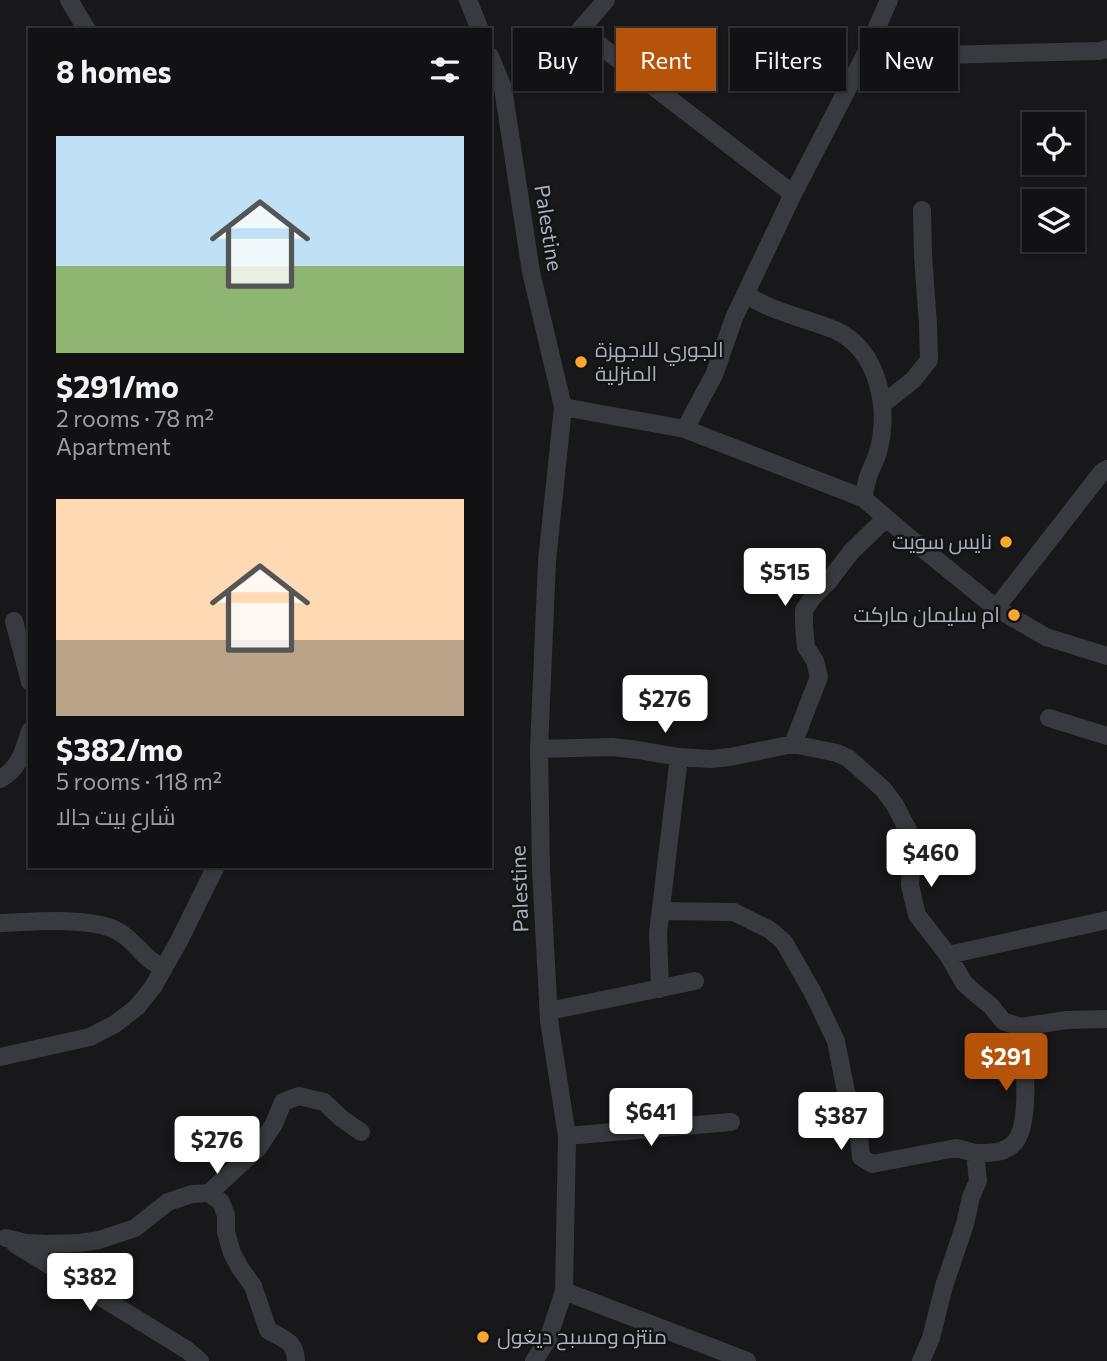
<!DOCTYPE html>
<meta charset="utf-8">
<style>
body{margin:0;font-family:Commissioner,Cairo,sans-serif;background:#1b1b1d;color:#f1f3f6;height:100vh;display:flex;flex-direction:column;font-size:26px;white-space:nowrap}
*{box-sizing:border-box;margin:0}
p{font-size:23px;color:#9c9ea0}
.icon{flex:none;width:38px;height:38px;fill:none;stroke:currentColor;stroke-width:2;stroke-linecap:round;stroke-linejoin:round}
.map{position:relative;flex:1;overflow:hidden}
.panel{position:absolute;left:28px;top:28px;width:464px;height:840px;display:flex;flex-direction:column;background:#121214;border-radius:0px;box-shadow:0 2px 5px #0004,0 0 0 2px #313234}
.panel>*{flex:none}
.hud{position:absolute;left:513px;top:28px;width:488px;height:63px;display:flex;gap:14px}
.buttons{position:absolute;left:1022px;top:112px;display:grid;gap:14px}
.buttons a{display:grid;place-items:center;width:63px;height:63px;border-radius:0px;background:#121214;box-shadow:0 2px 5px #0004,0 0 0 2px #313234;font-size:35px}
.price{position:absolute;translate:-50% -60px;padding:0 16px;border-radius:7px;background:#fff;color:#222;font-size:23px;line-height:46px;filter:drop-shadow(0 2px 4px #0008)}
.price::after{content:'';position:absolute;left:50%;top:42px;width:21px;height:16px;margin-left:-10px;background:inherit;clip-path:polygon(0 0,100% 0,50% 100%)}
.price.active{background:#b45309;color:#fff}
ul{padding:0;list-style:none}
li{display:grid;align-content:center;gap:14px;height:371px;padding:0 28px}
li span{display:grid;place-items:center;height:217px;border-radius:0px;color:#555}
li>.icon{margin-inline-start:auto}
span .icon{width:126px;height:126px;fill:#fffc;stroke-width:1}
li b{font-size:30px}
h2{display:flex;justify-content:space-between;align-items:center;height:84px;padding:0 28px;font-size:30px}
.chip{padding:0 24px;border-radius:0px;background:#121214;box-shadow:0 2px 5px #0004,0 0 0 2px #313234;font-size:24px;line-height:63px}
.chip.active{background:#b45309;color:#fff}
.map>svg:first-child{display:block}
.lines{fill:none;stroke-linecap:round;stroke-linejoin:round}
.minor{stroke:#393a3f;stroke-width:18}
.poi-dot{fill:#fca62e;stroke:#131315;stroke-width:2.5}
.labels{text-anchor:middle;stroke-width:5;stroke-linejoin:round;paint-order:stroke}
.street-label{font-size:21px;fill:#a9b0bb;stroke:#131315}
.poi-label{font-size:21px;fill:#a9b0bb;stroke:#131315;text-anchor:start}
</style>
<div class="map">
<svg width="1107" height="1361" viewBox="0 0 1107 1361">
<rect width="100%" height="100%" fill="#18181a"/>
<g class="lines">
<path class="minor" d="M69,0l18,30
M468,0l12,30
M606,0l-26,30 213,164 71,-137 25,-57
M490,56l13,32 28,184 32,135 -16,154 -8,188 2,120 8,151 18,116 -3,155 -16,48 -14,22
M864,57l235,-6 8,-2
M745,294c27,18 60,24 90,36 44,20 55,79 43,122 -2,8 -7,16 -10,25 -2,6 -3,14 -5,21
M883,404l30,-24 16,-20 -1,-35 -5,-69 -1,-46
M563,407l122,22 178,69 49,42 84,68 50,29 61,19
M685,429l29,-54 20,-57 59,-124
M996,608l106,-136 5,-3
M14,621l16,61
M1049,718l58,18
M793,744l26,-67 -4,-16 -9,-14 -2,-21v-16l9,-13 15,-15 23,-30 35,-34
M539,749l73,-2 26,3 41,7 32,2 19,-2 63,-13 44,9 11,5 35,31 12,16 15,29 2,15 -2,36 7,30 31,40 16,28 11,10 16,13 12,15 17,6 47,-7 40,-1
M0,779c19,-10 24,-28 30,-48
M661,911l73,1 36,18 14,12 29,51 23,48 10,51 12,35 3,30 11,7 84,-16 19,5 3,28 -7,16 -6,27 -21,62 -13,52 -10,23
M0,923c31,-1 82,-6 111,5 16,6 26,20 38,31 4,3 10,6 14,9
M948,955l159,-35
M660,989l-2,-56 21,-176
M549,1011l146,-30
M0,1057l90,-20 25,-13 22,-17 16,-20 26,-46 37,-75
M567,1136l164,-14
M975,1153c12,0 27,1 37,-8 21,-17 12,-93 8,-118
M209,1193l49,-45 16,-24 9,-22 16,-6 25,6 17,16 20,14
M6,1238l20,5 21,1 33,-1 19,-3 36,-12 33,-26 24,-8 17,-1 12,9 5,13v17l6,21 8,15 13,18 15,44c16,10 27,10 28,31
M15,1244l172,106 13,11
M564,1291l183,70"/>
</g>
<g class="poi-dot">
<circle cx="581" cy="362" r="7"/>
<circle cx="1006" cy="542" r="7"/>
<circle cx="1014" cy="615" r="7"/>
<circle cx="483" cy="1337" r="7"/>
</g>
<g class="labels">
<g class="street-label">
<text transform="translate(548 228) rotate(81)" y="7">Palestine</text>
<text transform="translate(520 889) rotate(-92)" y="7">Palestine</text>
</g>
<g class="poi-label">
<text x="595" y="357">الجوري للاجهزة<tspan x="595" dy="24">المنزلية</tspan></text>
<text x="992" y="549" text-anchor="end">نايس سويت</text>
<text x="1000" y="622" text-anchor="end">ام سليمان ماركت</text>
<text x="497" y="1344">منتزه ومسبح ديغول</text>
</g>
</g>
</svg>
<div class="buttons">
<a><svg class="icon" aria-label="locate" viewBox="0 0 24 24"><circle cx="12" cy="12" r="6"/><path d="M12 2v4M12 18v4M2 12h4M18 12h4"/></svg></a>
<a><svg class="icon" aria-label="layers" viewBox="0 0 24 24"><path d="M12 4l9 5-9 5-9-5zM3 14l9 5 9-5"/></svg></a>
</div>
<b class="price" style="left:785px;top:608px">$515</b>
<b class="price" style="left:665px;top:735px">$276</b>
<b class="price" style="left:931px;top:889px">$460</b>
<b class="price active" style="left:1006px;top:1093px">$291</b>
<b class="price" style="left:651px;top:1148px">$641</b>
<b class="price" style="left:841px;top:1152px">$387</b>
<b class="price" style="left:217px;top:1176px">$276</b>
<b class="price" style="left:90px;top:1313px">$382</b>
<div class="hud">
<a class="chip">Buy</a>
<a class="chip active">Rent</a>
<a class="chip">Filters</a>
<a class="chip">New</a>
</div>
<section class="panel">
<h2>8 homes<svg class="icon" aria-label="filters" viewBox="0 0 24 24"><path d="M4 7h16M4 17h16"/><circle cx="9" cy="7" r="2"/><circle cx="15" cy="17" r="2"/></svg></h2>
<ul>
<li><span style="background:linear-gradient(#bfe0f5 60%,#8fb573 0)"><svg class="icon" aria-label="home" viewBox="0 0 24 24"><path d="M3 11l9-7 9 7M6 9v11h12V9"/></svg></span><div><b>$291/mo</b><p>2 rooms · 78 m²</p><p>Apartment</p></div></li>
<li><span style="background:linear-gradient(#ffd9b3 65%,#b9a48a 0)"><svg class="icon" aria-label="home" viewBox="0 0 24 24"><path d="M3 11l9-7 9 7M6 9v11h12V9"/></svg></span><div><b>$382/mo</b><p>5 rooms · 118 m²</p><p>شارع بيت جالا</p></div></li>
</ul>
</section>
</div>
